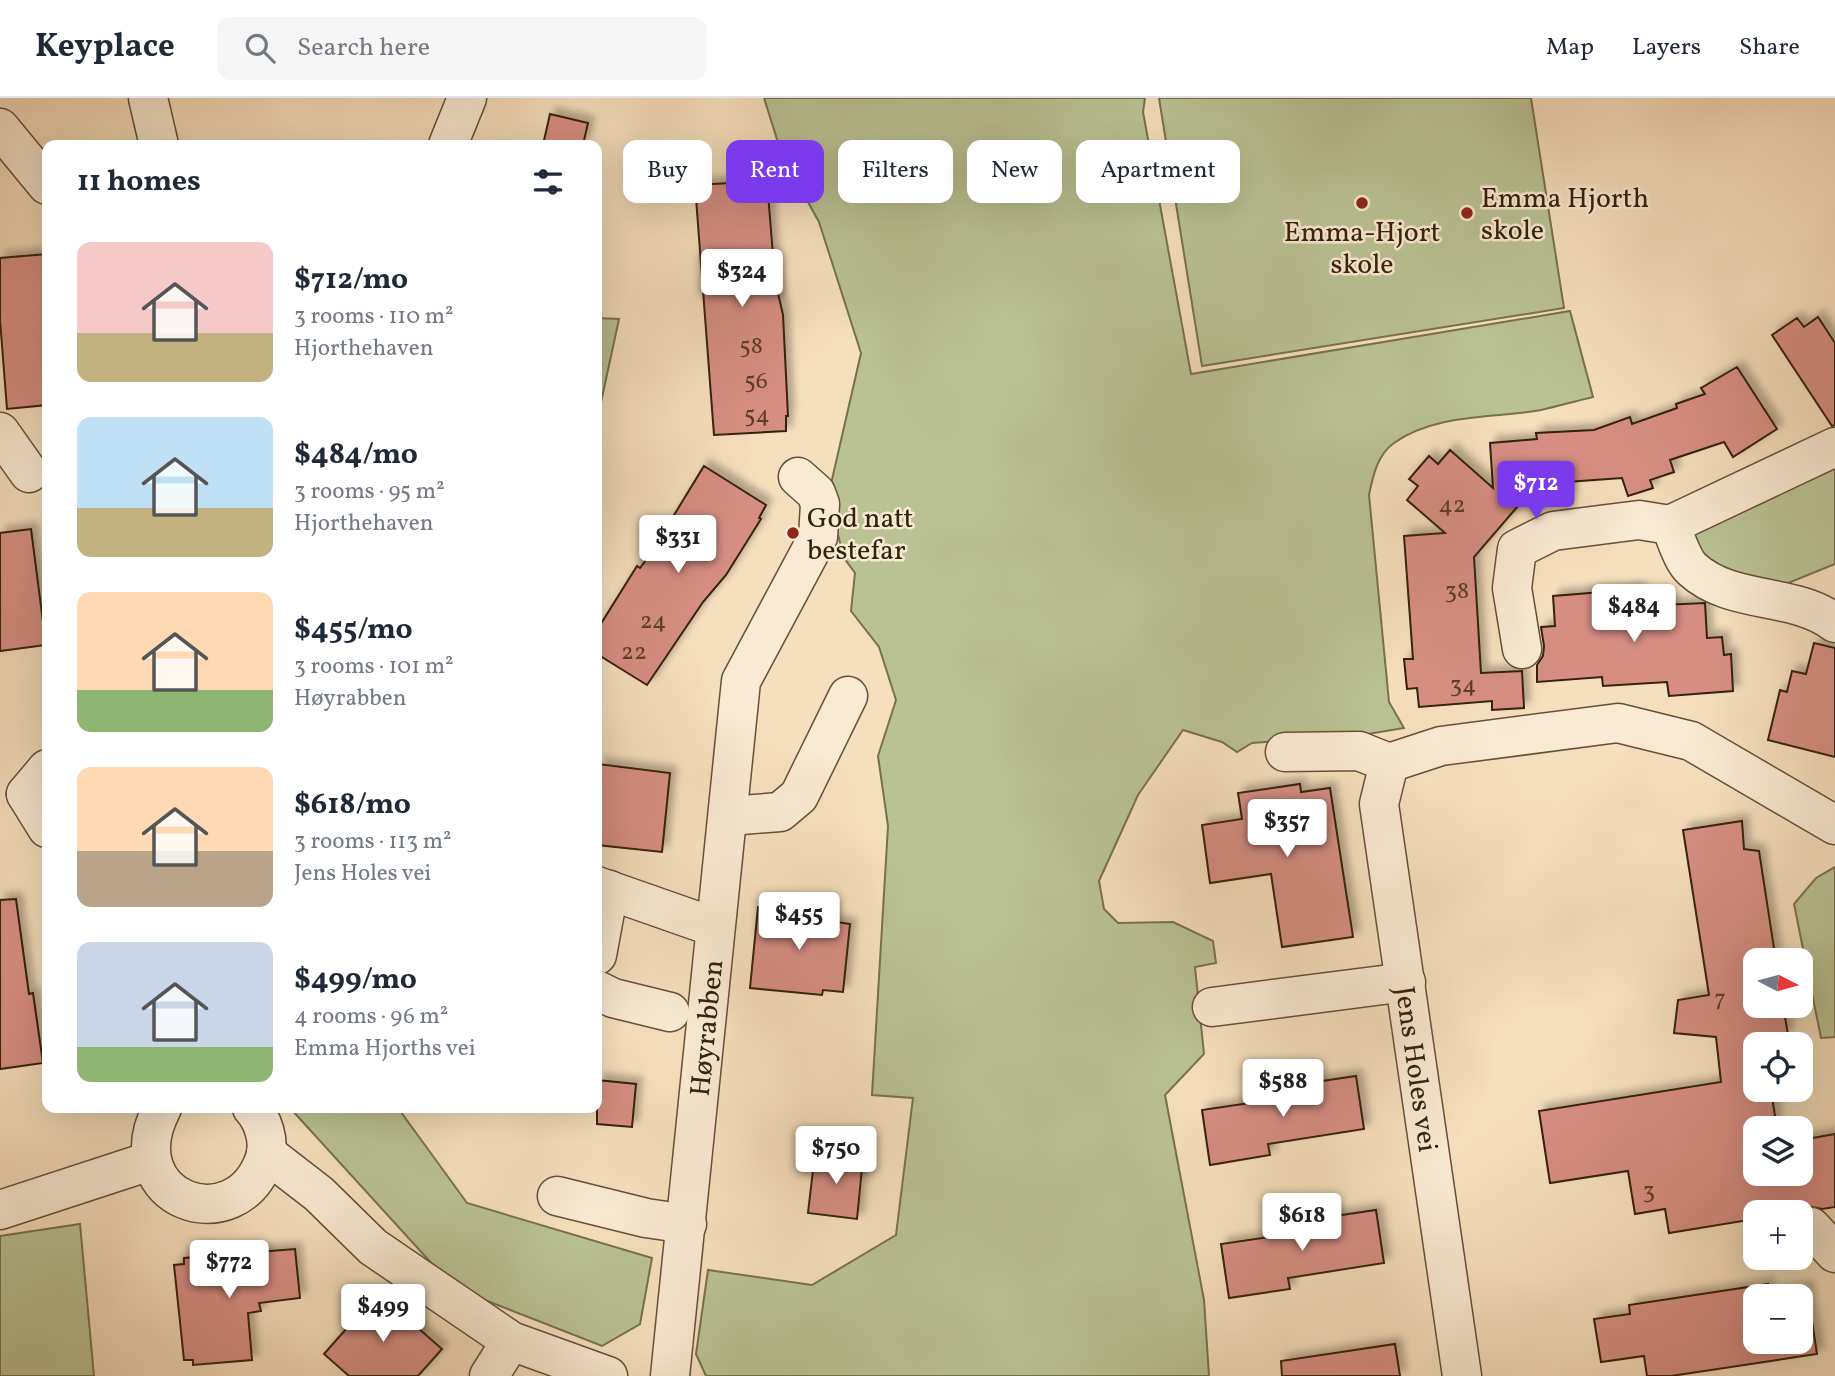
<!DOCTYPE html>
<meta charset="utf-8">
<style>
body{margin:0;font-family:Vollkorn,serif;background:#f6f6f7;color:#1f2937;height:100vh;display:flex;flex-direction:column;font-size:26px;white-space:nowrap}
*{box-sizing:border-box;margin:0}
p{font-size:23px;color:#747a83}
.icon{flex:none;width:38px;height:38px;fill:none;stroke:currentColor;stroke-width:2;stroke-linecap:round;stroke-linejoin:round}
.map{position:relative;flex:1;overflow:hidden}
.side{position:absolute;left:42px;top:42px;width:560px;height:973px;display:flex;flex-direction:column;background:#fff;border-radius:14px;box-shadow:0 7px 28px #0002}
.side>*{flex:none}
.banner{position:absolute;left:623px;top:42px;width:665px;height:63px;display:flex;gap:14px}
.needle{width:46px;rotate:96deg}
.controls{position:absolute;left:1743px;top:850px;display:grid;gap:14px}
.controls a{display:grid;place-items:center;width:70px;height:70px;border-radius:14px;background:#fff;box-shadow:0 7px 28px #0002;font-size:35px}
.price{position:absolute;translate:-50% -60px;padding:0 16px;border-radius:7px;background:#fff;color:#222;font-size:23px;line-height:46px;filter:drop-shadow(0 2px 4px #0008)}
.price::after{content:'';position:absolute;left:50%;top:42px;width:21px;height:16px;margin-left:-10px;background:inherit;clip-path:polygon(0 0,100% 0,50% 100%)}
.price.active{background:#7c3aed;color:#fff}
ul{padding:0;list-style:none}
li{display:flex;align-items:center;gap:21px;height:175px;padding:0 35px}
li span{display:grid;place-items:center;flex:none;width:196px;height:140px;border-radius:14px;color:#555}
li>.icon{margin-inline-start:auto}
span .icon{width:84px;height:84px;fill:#fffc;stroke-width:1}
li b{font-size:30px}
h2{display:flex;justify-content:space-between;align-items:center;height:84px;padding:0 35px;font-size:30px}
.chip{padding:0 24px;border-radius:14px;background:#fff;box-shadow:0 7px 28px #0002;font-size:24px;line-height:63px}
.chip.active{background:#7c3aed;color:#fff}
header{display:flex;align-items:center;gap:42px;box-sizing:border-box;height:98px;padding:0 35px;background:#fff;border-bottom:2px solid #e0e1e3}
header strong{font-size:33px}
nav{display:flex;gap:38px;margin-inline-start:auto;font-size:24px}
.search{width:490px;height:63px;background:#f6f6f7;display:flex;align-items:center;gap:18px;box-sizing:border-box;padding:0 24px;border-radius:14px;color:#747a83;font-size:26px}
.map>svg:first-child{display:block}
.green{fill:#bac293;stroke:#78714e;stroke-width:2}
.building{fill:#d68e83;stroke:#362009;stroke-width:2;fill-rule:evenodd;filter:url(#shadow)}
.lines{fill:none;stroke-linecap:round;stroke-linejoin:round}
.minor-casing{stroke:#665036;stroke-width:41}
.minor{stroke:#f9ead3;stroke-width:38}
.poi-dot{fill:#8f2418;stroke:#f9ead3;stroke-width:2.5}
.labels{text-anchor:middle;stroke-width:5;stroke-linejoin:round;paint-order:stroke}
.number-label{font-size:24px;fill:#5e3c28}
.poi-label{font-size:28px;fill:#362009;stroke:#f9ead3;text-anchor:start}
.street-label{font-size:28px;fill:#362009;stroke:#f9ead3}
</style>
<header>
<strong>Keyplace</strong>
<div class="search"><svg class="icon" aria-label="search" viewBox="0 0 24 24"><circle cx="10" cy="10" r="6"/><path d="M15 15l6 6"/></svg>Search here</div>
<nav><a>Map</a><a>Layers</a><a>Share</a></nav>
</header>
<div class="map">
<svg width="1835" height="1278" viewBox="0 0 1835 1278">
<defs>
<filter id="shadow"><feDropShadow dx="6" dy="-6" stdDeviation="3.5" flood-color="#0004"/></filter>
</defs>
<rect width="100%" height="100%" fill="#f6dfbc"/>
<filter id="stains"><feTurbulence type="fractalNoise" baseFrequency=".00286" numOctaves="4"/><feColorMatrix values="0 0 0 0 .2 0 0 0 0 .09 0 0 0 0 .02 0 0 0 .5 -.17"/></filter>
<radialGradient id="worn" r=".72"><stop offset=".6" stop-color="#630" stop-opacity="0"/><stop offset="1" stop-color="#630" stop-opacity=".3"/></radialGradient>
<path class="green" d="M764,0h381l-2,14 48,262 379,-63 23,86c-17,4 -35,9 -52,13 -49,9 -105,3 -147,33 -17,12 -21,33 -25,52l20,207 15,26 -42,7 -110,8 -15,9 -15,-10 -39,-12 -45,65 -39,86 5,28 14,14 55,-1 40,19 3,22 -21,4 9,87 -39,41 39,205 5,76h-503l-10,-22 12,-84 104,15 84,-50 17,-137 -41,-3 16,-269 -10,-70 18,-56 -17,-53 -28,-36 4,-38 -11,-15 -16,-61 33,-144 -42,-131 -37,-67z
M1159,0h372l33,210 -362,58z
M597,220l22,1 -22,102z
M1835,362v104l-64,26 -58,-18 -20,-23 -1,-24z
M1835,769v170l-14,1 -27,-134 22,-26z
M290,1010h108l69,95 185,55 -12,66 -38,22 -148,-58z
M80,1126l14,152h-94v-140z"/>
<path class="building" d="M550,16l38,9 -5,22h-40z
M767,83l8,99 8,35 5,101h-2v15l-72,4 -19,-250z
M47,156v151l-40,4 -7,-89v-62z
M1818,219l17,26v82l-3,1 -60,-91 25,-17 7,9z
M1737,269l40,62 -44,28 -9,-15 -54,18 4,12 -24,8 3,8 -25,8 -6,-18 -55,4 1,14 -44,3 -50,58 7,116 41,-2 2,37 -32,2v-9l-73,6 -2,-19 -10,1 -3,-30h9l-9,-123 41,-3 -38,-33 11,-14 -9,-7 20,-23 9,8 12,-14 43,38 -3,-45 47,-4 -1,-6 58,-3 36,-13 2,7 45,-16 -1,-4 29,-10 -4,-6z
M704,368l62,39 -7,13 2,1 -35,56 -23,27 -56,83 -50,-31v-24l40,-64 3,2 9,-12z
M31,431l15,116 -46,6v-118z
M1639,491l1,17 65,-3 2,35 15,-1 2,18 7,-1 2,37 -64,5 -2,-14 -64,4 -1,-9 -65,5v-17l6,-9 1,-10 -3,-19 14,-1 -2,-30z
M1814,545l21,5v109l-67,-17 12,-50 7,2 5,-21 14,3z
M598,666l72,9 -8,79 -65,-7z
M1300,686l1,8 29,-4 23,149 -71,10 -11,-73 -61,9 -8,-58 40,-6 -4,-26z
M1742,723l2,28 15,2 17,110h-21v45h28l5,28 -26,5 2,6h-9v45h16l6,39h-22v45h46v-34l34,-6v73l-13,2 -15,-3 -12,7h-40v6l-86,14 -4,-24 -30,5 -7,-43 -78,12 -11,-72 182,-29 -5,-45 -42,-4 4,-33 31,-5 -26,-165z
M16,801l13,95 4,-1 10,70 -43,6v-169z
M758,809l72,8v6l20,3 -7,68 -20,-2 -1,5 -72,-7z
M1356,978l8,53 -96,15 2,11 -60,10 -8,-55 75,-11 -2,-11z
M597,982l39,4 -4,43 -35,-3z
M815,1055l48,5 -6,61 -49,-6z
M1376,1112l8,53 -96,15 2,11 -61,9 -8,-54 75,-11 -2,-11z
M295,1151l5,49 -41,5 2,8 -13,2 4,47 -59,5v-5h-9l-10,-95 10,-1v-6z
M1768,1186l1,8 38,-5 10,67 -146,22h-24l-3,-20 -43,6 -7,-43 36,-5 -1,-9zM1755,1199h46v45h-46z
M378,1195l64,56 -24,27h-69l-25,-22z
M1395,1246l5,32h-118l-1,-15z"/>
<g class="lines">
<defs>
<g id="minor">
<path d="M148,0l11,47"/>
<path d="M0,30l47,57"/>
<path d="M448,47l19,-47"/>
<path d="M0,334l29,41"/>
<path d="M1670,427l165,-78"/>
<path d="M1522,551l-10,-61 5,-39 36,-18 86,-11 31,5c6,13 12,35 22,44 39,36 103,23 143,54"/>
<path d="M1285,654l74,-1 30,12 52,-17 177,-23 73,18 144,84"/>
<path id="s1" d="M1389,665l-10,41 83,572"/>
<path d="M26,696l21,34"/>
<path d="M26,696l21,-25"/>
<path d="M729,718l51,-4 19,-16 49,-100"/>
<path d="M597,788l117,41"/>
<path d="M597,857l12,-65"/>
<path d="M597,892l16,8 57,14"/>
<path d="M1212,909l194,-25"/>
<path d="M162,1010c-48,92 75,135 103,50 5,-17 -2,-38 -13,-50"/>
<path d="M266,1055l53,41 54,53 138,94 97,35"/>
<path d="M557,1098l89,22 41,6"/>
<path d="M0,1112l150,-49"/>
<path d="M1811,1129l24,26"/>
<path d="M489,1278l22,-35"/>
<path id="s2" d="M670,1278l71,-695 77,-144 2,-33 -4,-11 -18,-16"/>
</g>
</defs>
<use href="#minor" class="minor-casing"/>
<use href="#minor" class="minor"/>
</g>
<g class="poi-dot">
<circle cx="1362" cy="105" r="7"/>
<circle cx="1467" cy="115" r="7"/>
<circle cx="793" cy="435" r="7"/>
</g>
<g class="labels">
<g class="number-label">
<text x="751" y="255">58</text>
<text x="756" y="290">56</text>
<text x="757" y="324">54</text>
<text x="1452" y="414">42</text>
<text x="1457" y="500">38</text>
<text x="653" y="530">24</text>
<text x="634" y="561">22</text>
<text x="1463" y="594">34</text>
<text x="1720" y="908">7</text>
<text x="1649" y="1100">3</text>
</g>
<g class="poi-label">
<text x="1481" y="109">Emma Hjorth<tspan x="1481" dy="32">skole</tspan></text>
<text x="1362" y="143" text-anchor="middle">Emma-Hjort<tspan x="1362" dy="32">skole</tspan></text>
<text x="807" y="429">God natt<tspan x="807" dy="32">bestefar</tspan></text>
</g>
<g class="street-label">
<text dy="10" stroke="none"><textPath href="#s2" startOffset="350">Høyrabben</textPath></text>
<text dy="10" stroke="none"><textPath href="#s1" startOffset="310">Jens Holes vei</textPath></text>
</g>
</g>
<rect width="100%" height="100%" filter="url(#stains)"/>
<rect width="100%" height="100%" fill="url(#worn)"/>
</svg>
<div class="controls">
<a><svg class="needle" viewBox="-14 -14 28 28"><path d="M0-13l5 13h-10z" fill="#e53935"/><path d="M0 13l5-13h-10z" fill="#747a83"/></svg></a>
<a><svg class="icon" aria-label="locate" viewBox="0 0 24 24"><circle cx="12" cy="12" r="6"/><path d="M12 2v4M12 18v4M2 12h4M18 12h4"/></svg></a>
<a><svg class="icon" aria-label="layers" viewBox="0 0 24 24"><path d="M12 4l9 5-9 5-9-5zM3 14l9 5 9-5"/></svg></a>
<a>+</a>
<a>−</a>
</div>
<b class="price" style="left:742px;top:211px">$324</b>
<b class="price active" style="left:1536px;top:423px">$712</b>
<b class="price" style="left:678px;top:477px">$331</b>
<b class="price" style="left:1634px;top:546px">$484</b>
<b class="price" style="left:1287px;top:761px">$357</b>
<b class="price" style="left:799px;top:854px">$455</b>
<b class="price" style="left:1283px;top:1021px">$588</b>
<b class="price" style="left:836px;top:1088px">$750</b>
<b class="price" style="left:1302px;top:1155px">$618</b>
<b class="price" style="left:229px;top:1202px">$772</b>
<b class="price" style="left:383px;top:1246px">$499</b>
<div class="banner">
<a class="chip">Buy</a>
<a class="chip active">Rent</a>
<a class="chip">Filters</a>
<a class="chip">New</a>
<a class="chip">Apartment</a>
</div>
<section class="side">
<h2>11 homes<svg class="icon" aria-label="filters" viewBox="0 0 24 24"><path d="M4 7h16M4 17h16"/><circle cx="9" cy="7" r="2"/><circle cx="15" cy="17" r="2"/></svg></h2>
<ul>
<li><span style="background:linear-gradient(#f6c9c9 65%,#c2b280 0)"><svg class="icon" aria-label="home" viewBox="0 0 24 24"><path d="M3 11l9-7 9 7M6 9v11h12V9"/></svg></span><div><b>$712/mo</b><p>3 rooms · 110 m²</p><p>Hjorthehaven</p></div></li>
<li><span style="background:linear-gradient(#bfe0f5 65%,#c2b280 0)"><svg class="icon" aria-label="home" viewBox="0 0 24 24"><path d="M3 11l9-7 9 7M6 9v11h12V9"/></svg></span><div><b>$484/mo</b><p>3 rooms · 95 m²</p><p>Hjorthehaven</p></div></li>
<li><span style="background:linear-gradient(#ffd9b3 70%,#8fb573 0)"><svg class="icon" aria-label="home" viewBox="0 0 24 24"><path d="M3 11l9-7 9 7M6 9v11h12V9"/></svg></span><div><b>$455/mo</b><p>3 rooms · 101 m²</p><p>Høyrabben</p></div></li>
<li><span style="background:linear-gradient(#ffd9b3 60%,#b9a48a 0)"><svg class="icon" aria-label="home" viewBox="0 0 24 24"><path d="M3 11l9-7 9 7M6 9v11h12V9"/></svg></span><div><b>$618/mo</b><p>3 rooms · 113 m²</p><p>Jens Holes vei</p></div></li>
<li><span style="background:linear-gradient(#c9d6e8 75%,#8fb573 0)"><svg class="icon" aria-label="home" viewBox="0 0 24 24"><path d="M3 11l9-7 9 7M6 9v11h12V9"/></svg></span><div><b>$499/mo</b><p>4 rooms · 96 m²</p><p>Emma Hjorths vei</p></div></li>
</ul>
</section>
</div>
